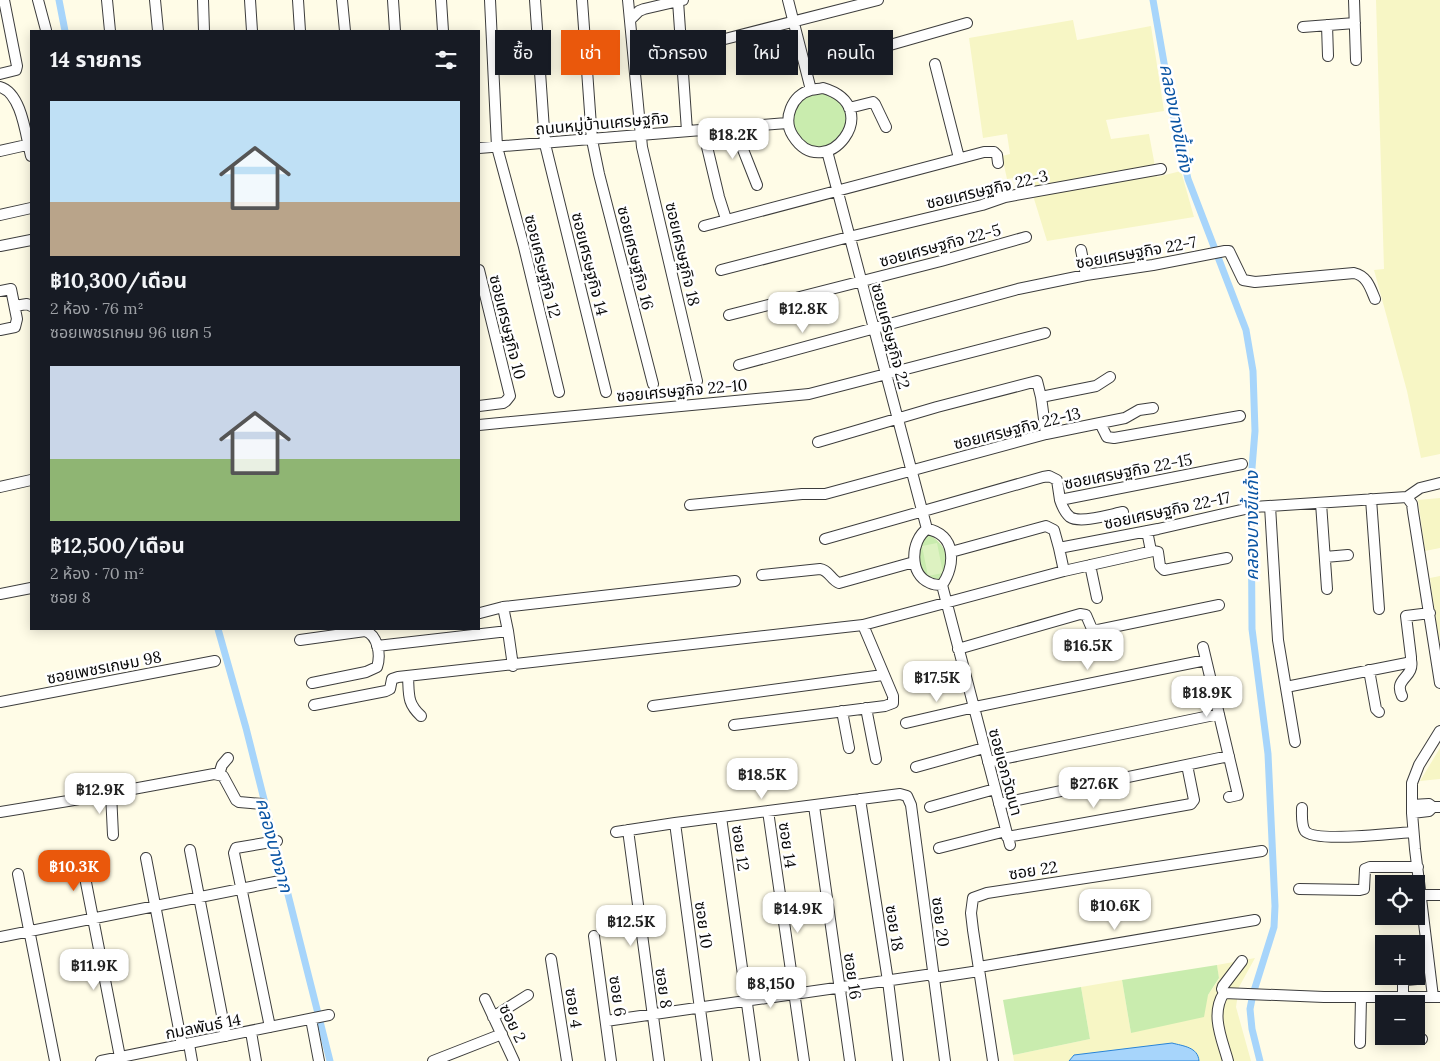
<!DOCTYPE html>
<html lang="th">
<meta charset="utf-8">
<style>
body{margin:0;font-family:Lora,"Noto Sans Thai",serif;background:#242831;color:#f1f3f6;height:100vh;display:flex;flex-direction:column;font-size:19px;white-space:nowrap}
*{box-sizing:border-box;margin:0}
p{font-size:16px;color:#9ea1a6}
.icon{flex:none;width:28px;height:28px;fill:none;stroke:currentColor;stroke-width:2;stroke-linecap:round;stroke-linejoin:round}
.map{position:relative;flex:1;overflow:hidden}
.side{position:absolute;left:30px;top:30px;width:450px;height:600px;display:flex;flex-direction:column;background:#171b24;border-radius:0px;box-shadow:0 2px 12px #0003}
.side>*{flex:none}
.top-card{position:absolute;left:495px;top:30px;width:475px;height:45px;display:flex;gap:10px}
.controls{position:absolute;left:1375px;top:875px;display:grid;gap:10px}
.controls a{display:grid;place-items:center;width:50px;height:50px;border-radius:0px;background:#171b24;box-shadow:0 2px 12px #0003;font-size:25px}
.price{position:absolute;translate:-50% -42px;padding:0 11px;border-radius:10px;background:#fff;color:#222;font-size:16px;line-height:32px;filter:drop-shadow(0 1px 2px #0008)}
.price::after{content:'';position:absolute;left:50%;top:30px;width:15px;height:11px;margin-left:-8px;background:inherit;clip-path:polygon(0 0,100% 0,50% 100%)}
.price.on{background:#ea580c;color:#fff}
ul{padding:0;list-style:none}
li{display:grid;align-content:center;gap:10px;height:265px;padding:0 20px}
li span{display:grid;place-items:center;height:155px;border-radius:0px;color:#555}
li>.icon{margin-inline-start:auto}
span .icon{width:90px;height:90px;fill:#fffc;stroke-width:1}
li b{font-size:21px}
h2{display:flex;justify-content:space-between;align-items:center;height:60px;padding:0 20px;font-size:21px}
.pill{padding:0 18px;border-radius:0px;background:#171b24;box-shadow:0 2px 12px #0003;font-size:18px;line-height:45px}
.pill.on{background:#ea580c;color:#fff}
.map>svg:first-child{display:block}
.farmland{fill:#f7f6c5}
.green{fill:#c9ecae}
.pitch{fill:#ddf2c1}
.water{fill:#a7d5fb;stroke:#2884d8}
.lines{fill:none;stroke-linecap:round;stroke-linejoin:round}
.canal{stroke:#a7d5fb;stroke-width:7}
.minor-casing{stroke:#3d3d3d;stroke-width:12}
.minor{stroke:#fff;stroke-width:10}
.labels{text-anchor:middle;stroke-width:5;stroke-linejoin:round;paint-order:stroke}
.street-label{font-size:16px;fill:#0a0a0a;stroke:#fff}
.water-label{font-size:18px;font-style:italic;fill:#0b55a4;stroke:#fff}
</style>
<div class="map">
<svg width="1440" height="1061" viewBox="0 0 1440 1061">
<rect width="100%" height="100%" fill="#fffce7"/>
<path class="farmland" d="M1376,0h64v454l-19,4 -14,-67 -33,-121 10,-1z
M1073,20l4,20 74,-14 13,85 -58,9 5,19 38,-5 8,43 24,-6 13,46 -147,24 -20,-65 -20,3 -5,-23 8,-2 -3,-20 -24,4 -14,-100z
M1440,498v50l-15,3 -7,-51z
M1440,576v77l-10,-75z
M1440,748v31l-20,2z
M1255,958l-16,29 -3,20 15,54h-52v-4l-125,-2 -5,6h-55l-1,-6 77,-16 -9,-52 41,-7 9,53 77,-38 11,-16 -2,-14z"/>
<path class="green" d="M821,91c25,10 27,15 26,41l-22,17 -19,-4 -13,-15v-19l11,-15z
M926,533c14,6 27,23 20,39 -1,3 -5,7 -7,10 -19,-7 -18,-14 -22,-32z
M1217,965l2,13 -11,17 -4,22 -73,16 -9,-53z
M1081,987l9,52 -77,16 -10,-55z"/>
<path class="pitch" d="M937,543l6,30 -15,3 -6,-30z"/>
<path class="water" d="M1172,1043c11,3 26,4 27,18h-130l5,-6z"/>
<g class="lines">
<path class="canal" d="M59,0l6,31
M1153,0l20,114 15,65 58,151 7,41 2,60 -4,49 1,149 16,125 7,152 -1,21 -21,67 -3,15 2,20 8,32
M218,629l28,99 84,333"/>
<defs>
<path id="minor" d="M38,0l8,30
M107,0l3,31
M155,0l3,31
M203,0l1,31
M250,0l2,31
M298,0l2,31
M342,0l3,31
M393,0l2,31
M441,0l2,31
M490,0l7,147 27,100 35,145
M535,0l10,144 61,248
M582,0l10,140 7,34 54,210
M628,0l14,147 55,234
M788,0l23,90
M1354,0l2,60
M678,1l9,130
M631,19l8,-8 5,-2 39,-9
M1327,25l1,31
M1303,27l52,-4
M721,40l157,-40
M935,64l24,94
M806,69l161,-46
M0,74l16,-4 1,-4 -13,-66
M0,87c22,6 26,50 31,69
M823,88c65,19 2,98 -30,48 -11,-17 -1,-41 18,-46 4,-1 8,-1 12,-2z
M849,108l24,-6 2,2 11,23
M740,127l2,20 15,38
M703,130l16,67 7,22
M479,148l308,-25
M0,151l31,-7
M827,151l100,378
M0,215l31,-7
M704,226l280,-74h10l3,3 1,8
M0,246l31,-6
M1081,250l5,25
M479,270l31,126 -4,5 -3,2 -24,3
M721,270l128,-33 133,-32 23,-8 156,-28
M0,291l11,-2 6,30 -2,8 -15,3
M15,306l12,-2 4,2
M729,315l212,-54 85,-24
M739,365l279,-76 68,-14 67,-10 72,-14h4l14,29 12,2 99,-9c13,3 16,14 21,26
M1041,397l55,-11 14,-9
M1100,423l25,-5 14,-8 14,-2
M479,425l330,-31 236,-61
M818,442l119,-35 100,-26 4,16 5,37
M0,487l31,-7
M1407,497l5,7 1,8 27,171
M1407,497l13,-9 20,-5
M1371,499l8,110
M1060,500c2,6 5,13 10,17 10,7 42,-3 53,-5
M1321,503l6,86
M690,505l112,-11h23l221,-60 54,-11 7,14 7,1 126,-22
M1270,506l8,134 17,102
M927,529c29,5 29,36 15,56 -3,0 -8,0 -12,-2 -21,-8 -20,-42 -3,-54z
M1147,531l4,20
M825,539l218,-62 6,-1 8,4 3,20 182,-36
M1059,548l5,23
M951,552l95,-26 8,4 5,18 99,-19 96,-22 153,-10
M1325,557l23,-2
M1090,565l7,33
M762,575l58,-6c9,1 11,11 19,14l75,-21
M942,585l68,260
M0,594l31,-6
M480,613l23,-6
M508,631l-5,-24 232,-26
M300,640l65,-9c13,4 16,24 12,36l-11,5 -54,11
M377,646l131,-15 5,35
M1203,647l35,148 -9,2
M958,649l122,-35 6,1 6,14 6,1 121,-25
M1369,670l7,39 3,3
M408,676c1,19 -1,27 13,40
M1286,687l121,-24 4,-3v-3l-5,-41 24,-3
M1402,696c-9,-18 13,-18 9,-36
M0,702l215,-41
M314,705l72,-14 4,-2 2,-10 6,-2 465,-52 201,-54 89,-20 5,1 2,14 4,4 63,-12
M653,706l230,-31
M866,708l10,51
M842,711l7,37
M906,723l69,-16 231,-47
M734,725l151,-19 8,-3v-7l-30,-71
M988,762l231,-48
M916,767l68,-19
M219,774l3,-9 6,-7
M111,793l2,42
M860,799l28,182 10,80
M999,804l230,-48
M1412,805l17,-1 4,3
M814,806l36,255
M930,807l65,-18
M1302,808c0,7 -1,17 3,23 10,12 90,2 108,1
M768,811l36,250
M0,812l68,-11 146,-27 9,2 13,24 3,2 23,2
M1412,813l17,-2 4,-4h7
M721,817l34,244
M675,823l32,238
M628,830l31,231
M616,832l59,-9 225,-29 7,2 4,9 34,256
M1007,837l184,-33 3,-4 -7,-35
M939,848l67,-17
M190,850l36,186
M68,856l11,4 4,7 37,190
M146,858l36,187
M18,874l37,187
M1299,889l61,1 4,-1 1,-20 5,-2h48
M1421,895h19
M594,936l17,125
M0,937l280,-56
M551,959l16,102
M1242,961l-19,25 -1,3 2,4 100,4h115
M979,967l276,-47
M933,978l46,-7
M1224,993c-14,21 -2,46 4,68
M1433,997l-18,-148 -3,-36v-30l7,-18 21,-34
M1403,998v-16l3,-2 11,-1
M485,999l29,62
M493,1017l35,-22
M311,1019l8,42
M606,1021l327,-47
M270,1027l-36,-174 2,-5 41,-7
M251,1032l5,29
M1412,1036l1,2 9,1
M1360,1043l1,-45
M189,1044l3,17
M101,1061l228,-46
M433,1061l69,-27
M993,1061l-20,-131 -2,-17 2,-15 14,-5 275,-42"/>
</defs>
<use href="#minor" class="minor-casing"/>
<use href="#minor" class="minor"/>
</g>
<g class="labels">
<g class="street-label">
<text transform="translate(602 123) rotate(-5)" y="6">ถนนหมู่บ้านเศรษฐกิจ</text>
<text transform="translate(987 189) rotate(-13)" y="6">ซอยเศรษฐกิจ 22-3</text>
<text transform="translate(940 245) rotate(-15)" y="6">ซอยเศรษฐกิจ 22-5</text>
<text transform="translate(1136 252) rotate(-10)" y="6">ซอยเศรษฐกิจ 22-7</text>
<text transform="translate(683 254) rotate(77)" y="6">ซอยเศรษฐกิจ 18</text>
<text transform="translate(636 258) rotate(76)" y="6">ซอยเศรษฐกิจ 16</text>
<text transform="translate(590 264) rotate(76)" y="6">ซอยเศรษฐกิจ 14</text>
<text transform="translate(543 266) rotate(76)" y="6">ซอยเศรษฐกิจ 12</text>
<text transform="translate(508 327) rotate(76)" y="6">ซอยเศรษฐกิจ 10</text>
<text transform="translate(891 336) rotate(75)" y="6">ซอยเศรษฐกิจ 22</text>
<text transform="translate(682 390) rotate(-5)" y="6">ซอยเศรษฐกิจ 22-10</text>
<text transform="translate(1017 428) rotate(-14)" y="6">ซอยเศรษฐกิจ 22-13</text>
<text transform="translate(1128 471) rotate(-11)" y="6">ซอยเศรษฐกิจ 22-15</text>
<text transform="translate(1167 510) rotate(-12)" y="6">ซอยเศรษฐกิจ 22-17</text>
<text transform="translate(104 667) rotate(-11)" y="6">ซอยเพชรเกษม 98</text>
<text transform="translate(1006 772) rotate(75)" y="6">ซอยเอกวัฒนา</text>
<text transform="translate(788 845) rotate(82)" y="6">ซอย 14</text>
<text transform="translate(741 848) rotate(82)" y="6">ซอย 12</text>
<text transform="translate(1033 870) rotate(-9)" y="6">ซอย 22</text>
<text transform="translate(941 922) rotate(83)" y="6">ซอย 20</text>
<text transform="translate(704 925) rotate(82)" y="6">ซอย 10</text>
<text transform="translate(895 928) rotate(81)" y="6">ซอย 18</text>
<text transform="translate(853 976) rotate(82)" y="6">ซอย 16</text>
<text transform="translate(664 988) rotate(82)" y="6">ซอย 8</text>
<text transform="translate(618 996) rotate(82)" y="6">ซอย 6</text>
<text transform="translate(574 1008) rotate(82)" y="6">ซอย 4</text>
<text transform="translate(513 1023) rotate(64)" y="6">ซอย 2</text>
<text transform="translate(203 1026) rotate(-11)" y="6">กมลพันธ์ 14</text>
</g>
<g class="water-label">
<text transform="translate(1176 118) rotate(79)" y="6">คลองบางขี้แก้ง</text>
<text transform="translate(1252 526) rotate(-90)" y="6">คลองบางขี้แก้ง</text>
<text transform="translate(274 845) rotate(75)" y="6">คลองบางจาก</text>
</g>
</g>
</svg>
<div class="controls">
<a><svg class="icon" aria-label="locate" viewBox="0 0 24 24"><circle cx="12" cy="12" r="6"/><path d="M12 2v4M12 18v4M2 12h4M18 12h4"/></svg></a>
<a>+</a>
<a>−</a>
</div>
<b class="price" style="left:733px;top:160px">฿18.2K</b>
<b class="price" style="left:803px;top:334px">฿12.8K</b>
<b class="price" style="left:1088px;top:671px">฿16.5K</b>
<b class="price" style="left:937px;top:703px">฿17.5K</b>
<b class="price" style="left:1207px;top:718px">฿18.9K</b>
<b class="price" style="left:762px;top:800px">฿18.5K</b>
<b class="price" style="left:1094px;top:809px">฿27.6K</b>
<b class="price" style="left:100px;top:815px">฿12.9K</b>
<b class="price on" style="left:74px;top:892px">฿10.3K</b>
<b class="price" style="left:1115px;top:931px">฿10.6K</b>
<b class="price" style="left:798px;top:934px">฿14.9K</b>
<b class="price" style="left:631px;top:947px">฿12.5K</b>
<b class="price" style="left:94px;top:991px">฿11.9K</b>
<b class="price" style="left:771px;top:1009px">฿8,150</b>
<div class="top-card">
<a class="pill">ซื้อ</a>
<a class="pill on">เช่า</a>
<a class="pill">ตัวกรอง</a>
<a class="pill">ใหม่</a>
<a class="pill">คอนโด</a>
</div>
<section class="side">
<h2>14 รายการ<svg class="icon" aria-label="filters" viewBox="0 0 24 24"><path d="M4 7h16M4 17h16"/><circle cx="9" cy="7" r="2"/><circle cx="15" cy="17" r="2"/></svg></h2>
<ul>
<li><span style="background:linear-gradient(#bfe0f5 65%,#b9a48a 0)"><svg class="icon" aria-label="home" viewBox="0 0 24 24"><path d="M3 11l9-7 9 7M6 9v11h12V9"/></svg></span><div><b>฿10,300/เดือน</b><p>2 ห้อง · 76 m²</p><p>ซอยเพชรเกษม 96 แยก 5</p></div></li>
<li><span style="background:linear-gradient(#c9d6e8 60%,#8fb573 0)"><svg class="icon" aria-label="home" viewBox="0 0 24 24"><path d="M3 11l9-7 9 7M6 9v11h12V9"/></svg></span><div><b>฿12,500/เดือน</b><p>2 ห้อง · 70 m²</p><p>ซอย 8</p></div></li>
</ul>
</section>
</div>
